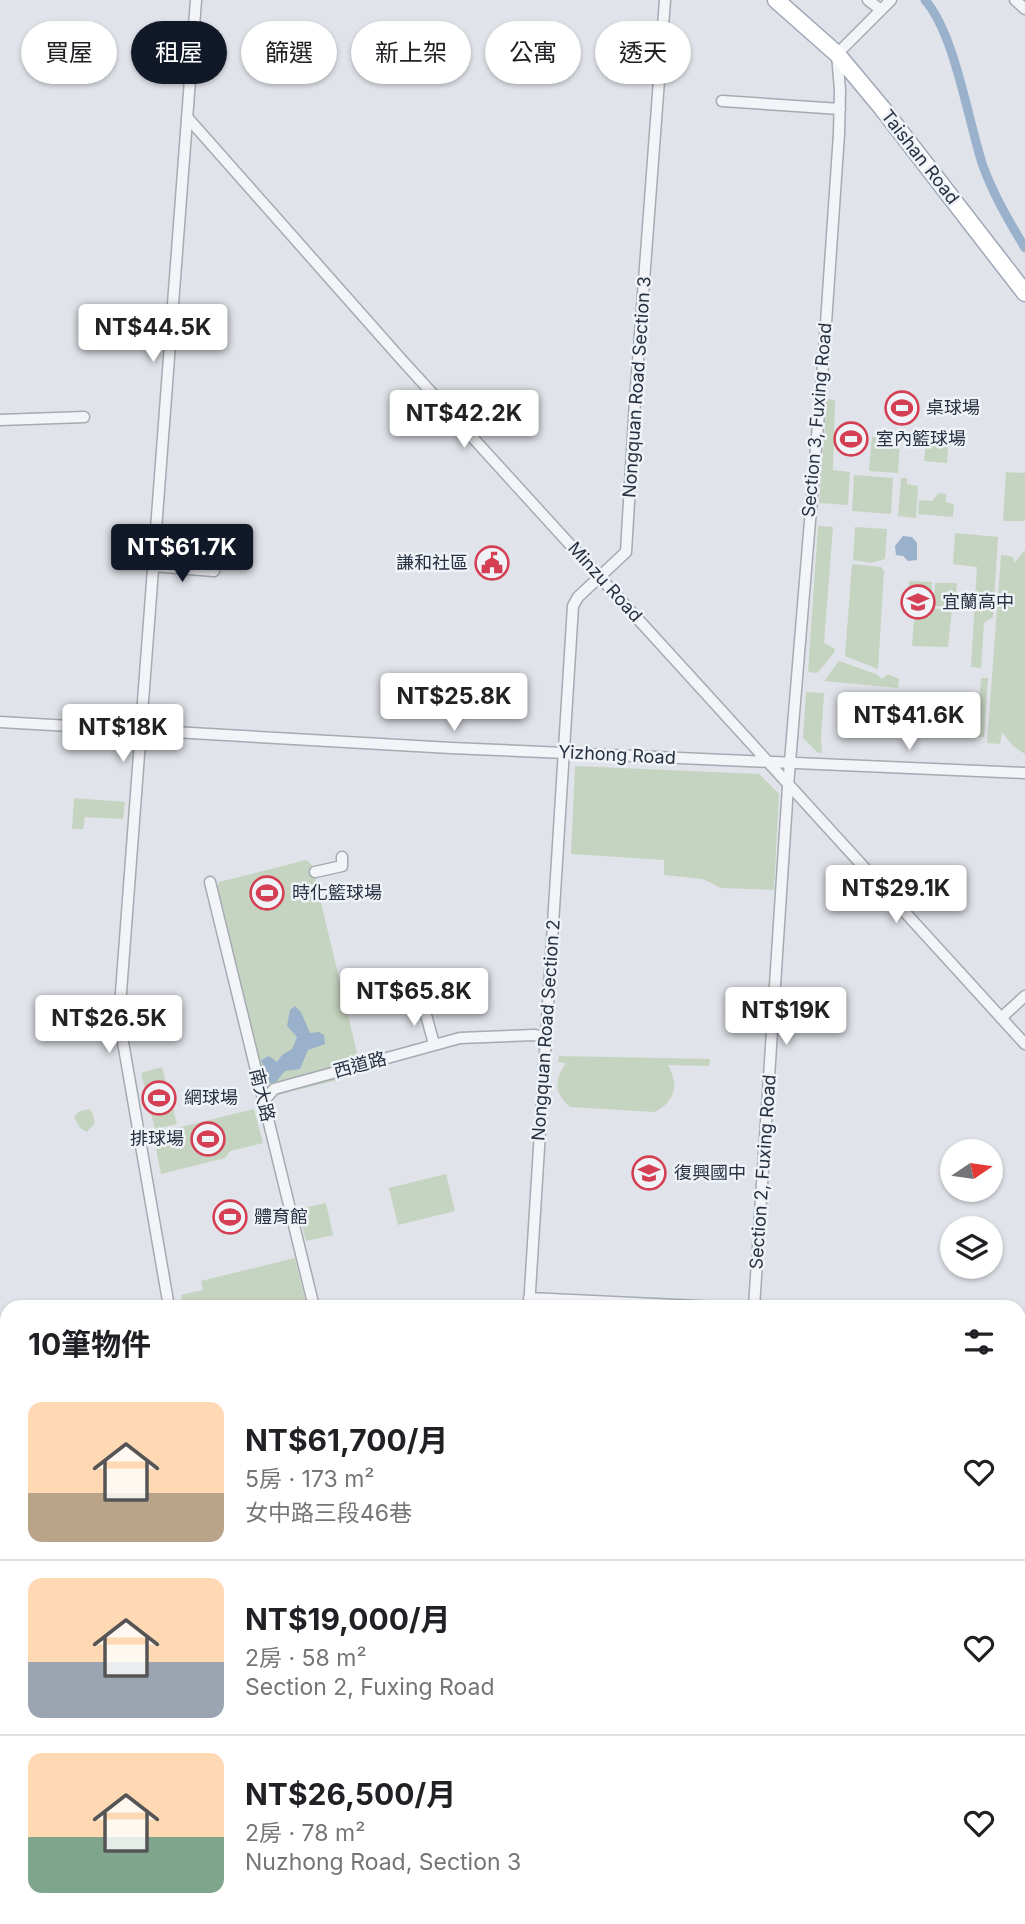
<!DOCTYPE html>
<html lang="zh-TW">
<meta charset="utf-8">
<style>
body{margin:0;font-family:Inter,"Noto Sans TC",sans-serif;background:#f6f6f6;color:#202124;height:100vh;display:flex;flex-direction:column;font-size:26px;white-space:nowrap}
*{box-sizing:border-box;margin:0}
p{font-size:23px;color:#757577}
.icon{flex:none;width:38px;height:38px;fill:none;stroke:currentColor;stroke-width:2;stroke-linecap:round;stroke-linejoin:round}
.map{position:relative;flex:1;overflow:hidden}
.drawer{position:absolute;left:0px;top:1300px;width:1026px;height:625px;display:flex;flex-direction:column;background:#fff;border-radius:21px 21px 0 0;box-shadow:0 2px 5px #0004}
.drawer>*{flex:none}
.banner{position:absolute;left:21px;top:21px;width:984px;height:63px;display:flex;gap:14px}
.needle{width:46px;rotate:77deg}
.buttons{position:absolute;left:940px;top:1139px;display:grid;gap:14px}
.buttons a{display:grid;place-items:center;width:63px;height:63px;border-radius:50%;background:#fff;box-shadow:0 2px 5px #0004;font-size:35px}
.price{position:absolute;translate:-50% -60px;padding:0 16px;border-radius:7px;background:#fff;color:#222;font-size:23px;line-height:46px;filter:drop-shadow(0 2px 4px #0008)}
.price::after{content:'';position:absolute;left:50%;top:42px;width:21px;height:16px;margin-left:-10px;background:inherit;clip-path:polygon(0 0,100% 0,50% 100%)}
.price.active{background:#111827;color:#fff}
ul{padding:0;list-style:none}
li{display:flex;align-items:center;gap:21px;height:175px;padding:0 28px}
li+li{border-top:2px solid #e0e0e0}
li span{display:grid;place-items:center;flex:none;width:196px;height:140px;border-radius:14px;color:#555}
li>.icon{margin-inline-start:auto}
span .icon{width:84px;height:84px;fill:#fffc;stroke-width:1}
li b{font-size:30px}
h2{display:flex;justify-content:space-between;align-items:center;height:84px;padding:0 28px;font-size:30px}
.tag{padding:0 24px;border-radius:32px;background:#fff;box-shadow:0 2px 5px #0004;font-size:24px;line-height:63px}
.tag.active{background:#111827;color:#fff}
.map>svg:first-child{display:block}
.green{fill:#c5d4c0}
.water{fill:#99b1cb}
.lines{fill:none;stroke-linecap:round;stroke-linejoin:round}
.stream{stroke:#99b1cb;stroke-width:2.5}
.canal{stroke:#99b1cb;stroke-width:9}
.street-casing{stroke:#a5aab3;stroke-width:13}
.primary-casing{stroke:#9ea7b6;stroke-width:19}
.street{stroke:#f3f4f7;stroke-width:10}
.secondary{stroke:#fff;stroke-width:14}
.primary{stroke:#fff;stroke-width:16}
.labels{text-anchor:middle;stroke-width:5;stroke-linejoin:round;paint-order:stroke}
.street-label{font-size:18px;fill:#283141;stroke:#eff2f7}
.poi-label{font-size:18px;fill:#283141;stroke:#eff2f7;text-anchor:start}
</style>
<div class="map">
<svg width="1025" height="1924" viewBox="0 0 1025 1924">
<rect width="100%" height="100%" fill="#e0e3e9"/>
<path class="green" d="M827,399l8,1 -2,70 17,2 -2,33 -29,-2z
M845,427l13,1 -2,22 -12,-1z
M872,437l28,2 -2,34 -29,-2z
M926,443l22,2 -1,18 -23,-2z
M1006,472l19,1v48h-22z
M854,475l39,3 -2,36 -39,-3z
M901,478h6v6l11,2 -2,32 -18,-2z
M939,493l7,1v8l8,2 -1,13 -35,-3 1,-14 13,1z
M818,526l15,1 -9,116 11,6 -1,4 -17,20 -9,-1z
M855,527l32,2 -2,30 -14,4 -18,-3z
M955,533l43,4 -5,80 -9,6 -3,45 -10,-1 6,-100 -24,-3z
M1025,550v204l-12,-8 -11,-14 -2,12 -13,-1 14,-188 12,2 1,6z
M852,564l29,3 3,4 -6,98 -33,-13z
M909,581l23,1 -1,24 -23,-1z
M935,583h22l-2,24 -22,-1z
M915,608l37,1 -4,38 -36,-1z
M839,661l37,13 6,5 6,-5 11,5 -1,9 -74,-7z
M981,678h7l-4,59h-8z
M806,692l18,1 -3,46 1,14 -5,-1 -14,-14z
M575,766l184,8 20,20 -5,96 -53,-2 -18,-9 -39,-4v-15l-93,-6z
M74,798l51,4 -2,17 -38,-2 -2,12h-11z
M306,860l6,5 50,209 -97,24 -50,-208 4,-8z
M559,1056l151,3 -1,7 -41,-1c11,20 8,35 -13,47l-85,-5c-17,-14 -15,-28 -4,-44l-8,-1z
M162,1067l15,57 -22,5 -14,-56z
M89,1109l3,3 3,11 -8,9 -7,-4 -6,-11 4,-5z
M254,1109l9,34 -33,8 -5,7 -64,16 -8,-40z
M446,1174l9,37 -57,14 -9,-37z
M326,1203l7,32 -27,6 -8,-32z
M295,1258l12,49h-124l-2,-12 22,-5 -2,-9z
M1,1423l6,1v28l-7,-1z
M1022,1721l3,5v102l-6,-10 -1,-94z"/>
<path class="water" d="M903,536l9,1 5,6v17l-9,1 -5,-5 -7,-1 -1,-9z
M295,1006l6,6 9,21 9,-1 5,3 1,9 -17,6 -8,19 -15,2 -9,11 -6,1 -9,-23 8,-4 8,6 5,-7 10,-6 5,-12 -10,-11 3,-16z"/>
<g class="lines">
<path class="stream" d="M0,1663l7,11
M137,1918l4,6"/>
<path class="canal" d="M925,0c30,34 43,121 58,166 11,30 26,55 42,82"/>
<defs>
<path id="street" d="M868,0l13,10
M1015,0l10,9
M722,101l118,8
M187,117l214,242 624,685
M0,420l84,-3
M153,566l61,5
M0,722l451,26 574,25
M315,872l27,-6v-9
M210,882l104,425
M423,1004l11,40
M1001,1018l24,-22
M263,1102l11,-13 186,-51 74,-3 12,2
M529,1298l189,9
M169,1307l-50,-288 77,-1019
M529,1307l44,-701 5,-9 48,-45 9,-151 30,-401
M754,1307l34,-521 36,-434 15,-218 1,-44 -3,-36 54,-54
M1018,1328h7
M1018,1564l7,-4
M1018,1718l7,-3
M1018,1823l7,10
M0,1828l7,12
M1018,1870l7,-4
M55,1918l3,6
M348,1918l4,6
M641,1918l4,6
M154,1924l2,-6
M447,1924l9,-6
M693,1924l9,-6
M932,1924l9,-6"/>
<path id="primary" d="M776,0l61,54 45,54 143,185"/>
</defs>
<use href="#street" class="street-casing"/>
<use href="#primary" class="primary-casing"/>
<use href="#street" class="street"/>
<path class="secondary" d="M0,1457l7,1
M1018,1609h7"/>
<use href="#primary" class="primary"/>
</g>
<defs>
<symbol id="stadium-ring" viewBox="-11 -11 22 22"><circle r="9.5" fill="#eff2f7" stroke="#d43f53" stroke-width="1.5"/><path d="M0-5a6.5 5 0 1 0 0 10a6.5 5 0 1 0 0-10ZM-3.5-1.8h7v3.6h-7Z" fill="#d43f53"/></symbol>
<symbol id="civic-ring" viewBox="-11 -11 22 22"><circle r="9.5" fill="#eff2f7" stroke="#d43f53" stroke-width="1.5"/><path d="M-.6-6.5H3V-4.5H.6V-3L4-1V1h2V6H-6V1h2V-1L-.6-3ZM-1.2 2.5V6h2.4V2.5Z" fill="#d43f53"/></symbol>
<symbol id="school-ring" viewBox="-11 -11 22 22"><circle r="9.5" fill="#eff2f7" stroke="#d43f53" stroke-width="1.5"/><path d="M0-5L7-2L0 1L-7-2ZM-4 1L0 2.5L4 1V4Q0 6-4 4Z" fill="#d43f53"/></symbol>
</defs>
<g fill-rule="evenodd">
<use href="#stadium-ring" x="883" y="389" width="38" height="38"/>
<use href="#stadium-ring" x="832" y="420" width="38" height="38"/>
<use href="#civic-ring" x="473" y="544" width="38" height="38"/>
<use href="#school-ring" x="899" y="583" width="38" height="38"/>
<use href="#stadium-ring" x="248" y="874" width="38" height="38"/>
<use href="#stadium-ring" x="140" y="1079" width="38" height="38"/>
<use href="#stadium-ring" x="189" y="1120" width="38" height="38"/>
<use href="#school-ring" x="630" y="1154" width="38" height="38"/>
<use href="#stadium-ring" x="211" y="1198" width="38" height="38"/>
</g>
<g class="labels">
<g class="street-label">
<text transform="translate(920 157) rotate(52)" y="6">Taishan Road</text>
<text transform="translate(637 387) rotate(-86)" y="6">Nongquan Road Section 3</text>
<text transform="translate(817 420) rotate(-85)" y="6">Section 3, Fuxing Road</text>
<text transform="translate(605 582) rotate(48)" y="6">Minzu Road</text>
<text transform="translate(617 755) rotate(3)" y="6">Yizhong Road</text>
<text transform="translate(546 1030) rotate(-86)" y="6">Nongquan Road Section 2</text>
<text transform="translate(360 1065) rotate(-15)" y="6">西道路</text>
<text transform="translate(262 1095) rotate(76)" y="6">南大路</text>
<text transform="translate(763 1172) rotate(-86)" y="6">Section 2, Fuxing Road</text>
</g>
<g class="poi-label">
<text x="926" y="414">桌球場</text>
<text x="876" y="445">室內籃球場</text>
<text x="468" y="569" text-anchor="end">謙和社區</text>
<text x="942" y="608">宜蘭高中</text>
<text x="292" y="899">時化籃球場</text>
<text x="184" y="1104">網球場</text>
<text x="184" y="1145" text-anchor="end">排球場</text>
<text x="674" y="1179">復興國中</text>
<text x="254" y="1223">體育館</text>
</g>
</g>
</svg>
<div class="buttons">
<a><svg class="needle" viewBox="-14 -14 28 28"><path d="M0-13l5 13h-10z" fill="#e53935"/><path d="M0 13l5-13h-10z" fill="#757577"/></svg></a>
<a><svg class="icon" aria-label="layers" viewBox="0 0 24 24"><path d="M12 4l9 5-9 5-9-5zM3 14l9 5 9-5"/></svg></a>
</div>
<b class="price" style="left:153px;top:364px">NT$44.5K</b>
<b class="price" style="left:464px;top:450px">NT$42.2K</b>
<b class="price active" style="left:182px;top:584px">NT$61.7K</b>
<b class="price" style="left:454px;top:733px">NT$25.8K</b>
<b class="price" style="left:909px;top:752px">NT$41.6K</b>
<b class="price" style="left:123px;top:764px">NT$18K</b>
<b class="price" style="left:896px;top:925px">NT$29.1K</b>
<b class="price" style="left:414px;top:1028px">NT$65.8K</b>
<b class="price" style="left:786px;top:1047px">NT$19K</b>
<b class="price" style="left:109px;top:1055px">NT$26.5K</b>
<div class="banner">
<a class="tag">買屋</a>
<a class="tag active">租屋</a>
<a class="tag">篩選</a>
<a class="tag">新上架</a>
<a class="tag">公寓</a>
<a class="tag">透天</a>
</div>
<section class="drawer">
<h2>10筆物件<svg class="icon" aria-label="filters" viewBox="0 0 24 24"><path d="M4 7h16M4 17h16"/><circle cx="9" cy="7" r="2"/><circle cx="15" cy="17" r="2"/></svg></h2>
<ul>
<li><span style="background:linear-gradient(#ffd9b3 65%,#b9a48a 0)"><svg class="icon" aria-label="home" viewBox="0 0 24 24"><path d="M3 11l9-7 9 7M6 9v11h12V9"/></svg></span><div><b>NT$61,700/月</b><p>5房 · 173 m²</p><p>女中路三段46巷</p></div><svg class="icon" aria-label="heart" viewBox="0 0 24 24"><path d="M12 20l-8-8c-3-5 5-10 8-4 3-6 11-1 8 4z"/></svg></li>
<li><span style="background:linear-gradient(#ffd9b3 60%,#9aa5b1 0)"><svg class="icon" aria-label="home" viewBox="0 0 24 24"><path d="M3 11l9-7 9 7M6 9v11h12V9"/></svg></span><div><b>NT$19,000/月</b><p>2房 · 58 m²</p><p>Section 2, Fuxing Road</p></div><svg class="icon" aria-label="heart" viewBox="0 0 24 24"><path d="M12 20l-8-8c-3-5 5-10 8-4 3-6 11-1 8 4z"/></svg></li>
<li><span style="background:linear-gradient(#ffd9b3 60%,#7fa58c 0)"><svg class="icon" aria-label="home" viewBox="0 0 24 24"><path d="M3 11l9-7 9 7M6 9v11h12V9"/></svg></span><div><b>NT$26,500/月</b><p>2房 · 78 m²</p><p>Nuzhong Road, Section 3</p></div><svg class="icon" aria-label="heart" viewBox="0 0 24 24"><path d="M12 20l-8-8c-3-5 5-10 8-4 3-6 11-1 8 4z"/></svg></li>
</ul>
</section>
</div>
